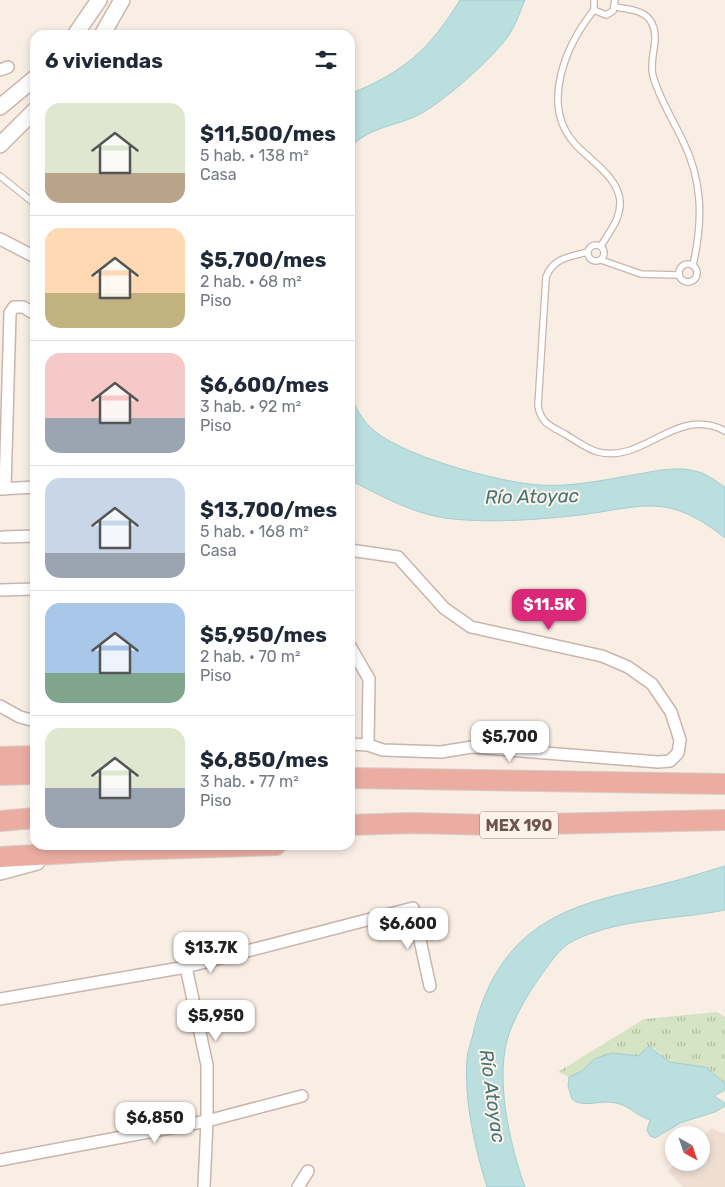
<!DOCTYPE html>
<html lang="es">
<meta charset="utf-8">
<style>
body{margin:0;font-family:Rubik,sans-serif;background:#f2f2f3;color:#1f2937;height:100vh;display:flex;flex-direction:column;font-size:19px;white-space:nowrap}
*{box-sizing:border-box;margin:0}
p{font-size:16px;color:#747a83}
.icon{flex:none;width:28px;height:28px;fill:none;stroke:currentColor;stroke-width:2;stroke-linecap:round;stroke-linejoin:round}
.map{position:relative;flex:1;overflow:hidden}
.side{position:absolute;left:30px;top:30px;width:325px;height:820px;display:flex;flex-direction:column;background:#fff;border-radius:15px;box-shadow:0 2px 8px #0003}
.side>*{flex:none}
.needle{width:32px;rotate:140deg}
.tools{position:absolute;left:665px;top:1126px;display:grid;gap:10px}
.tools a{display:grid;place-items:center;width:45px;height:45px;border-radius:50%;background:#fff;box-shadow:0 2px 8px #0003;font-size:25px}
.price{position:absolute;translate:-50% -42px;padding:0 11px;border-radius:10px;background:#fff;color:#222;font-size:16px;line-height:32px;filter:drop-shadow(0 1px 2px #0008)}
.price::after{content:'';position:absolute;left:50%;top:30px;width:15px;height:11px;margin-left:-8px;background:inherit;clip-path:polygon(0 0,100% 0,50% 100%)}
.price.selected{background:#db2777;color:#fff}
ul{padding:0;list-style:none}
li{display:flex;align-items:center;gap:15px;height:125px;padding:0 15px}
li+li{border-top:1px solid #e0e1e3}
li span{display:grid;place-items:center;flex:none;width:140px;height:100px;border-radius:15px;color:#555}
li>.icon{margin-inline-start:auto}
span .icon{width:60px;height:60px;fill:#fffc;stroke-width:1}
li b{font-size:21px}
h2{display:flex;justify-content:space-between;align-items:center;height:60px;padding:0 15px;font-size:21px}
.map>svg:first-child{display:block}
.residential{fill:#efdfd3}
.grass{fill:url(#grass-tufts)}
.water{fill:#bbdedf;stroke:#a3ced0}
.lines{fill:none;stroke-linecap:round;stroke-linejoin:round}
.lane-casing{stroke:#c8b5ac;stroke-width:8}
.street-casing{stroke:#c8b5ac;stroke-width:14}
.secondary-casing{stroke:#cdb7ad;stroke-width:18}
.highway-casing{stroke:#d4ccca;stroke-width:22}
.lane{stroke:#fff;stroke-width:5.5}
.street{stroke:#fff;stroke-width:11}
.secondary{stroke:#fff;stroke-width:15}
.highway{stroke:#ebada2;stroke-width:20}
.labels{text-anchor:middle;stroke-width:4;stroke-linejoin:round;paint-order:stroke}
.shield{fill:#fcf3e9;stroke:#99847c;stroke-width:1}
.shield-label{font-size:16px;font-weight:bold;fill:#6e554d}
.water-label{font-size:19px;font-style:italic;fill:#477578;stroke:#fcf3e9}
</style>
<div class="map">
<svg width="725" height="1187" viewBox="0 0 725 1187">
<defs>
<pattern id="grass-tufts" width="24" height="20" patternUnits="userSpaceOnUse" patternTransform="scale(1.25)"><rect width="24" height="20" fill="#d5e4c4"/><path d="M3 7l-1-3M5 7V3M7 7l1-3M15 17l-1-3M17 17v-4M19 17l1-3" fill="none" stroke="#b1bca1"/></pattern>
</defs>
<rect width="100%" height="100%" fill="#f9eee4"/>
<path class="residential" d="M712,1128l13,6v53h-42l-15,-16 8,-8 25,-1v-24z"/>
<path class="grass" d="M717,1012l8,5v66l-20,-16 -36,-5 -15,-14 -16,8 -26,-3 -18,6 -12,12 -13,6 -11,-5 86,-53z"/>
<path class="water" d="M460,0h65c-5,11 -9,25 -16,35 -16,23 -69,71 -95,82 -23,10 -46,11 -64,31v-54c55,-23 79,-44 110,-94z
M350,389c2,14 10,27 19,37 27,29 132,57 171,59 29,2 59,-4 87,-9 26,-4 50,-12 75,-3 8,3 16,10 23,14v51c-61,-49 -86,-29 -154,-22 -38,4 -80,7 -118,3 -36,-3 -72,-23 -103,-39z
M725,866v44c-50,10 -106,8 -152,31 -13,6 -25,25 -33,36 -12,17 -24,37 -31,57 -15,42 1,112 16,153h-38c-12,-39 -23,-86 -20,-127 0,-8 4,-17 6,-26 10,-45 31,-86 72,-111 35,-22 79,-29 118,-39 21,-5 41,-12 62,-18z
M649,1046l20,16 36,5 20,16v7l-11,6 11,7v3l-10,6 -35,11 -25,15 -5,-2 -3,-6 3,-10c-18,-6 -20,-17 -43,-18 -11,0 -27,5 -35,-3l-4,-13 1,-9 13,-6 12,-12 18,-6 26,3z"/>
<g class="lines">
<defs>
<path id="lane" d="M594,0v10l12,5 7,-4 2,-11
M615,7c12,2 28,3 35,13 12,18 -2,37 3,56 6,22 19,42 29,63 21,41 21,82 11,126
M594,10c-28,35 -55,96 -18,135 15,16 42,32 44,56 1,18 -11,31 -19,45
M0,176l35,28
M588 253a8 8 0 1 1 16 0a8 8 0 1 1-16 0Z
M588,252c-19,5 -35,6 -42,25l-8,129c3,17 12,20 27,28 10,6 22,15 33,18 46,12 78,-47 127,-21
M601,260l40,14 37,1
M679 273a9 9 0 1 1 18 0a9 9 0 1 1-18 0Z"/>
<path id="street" d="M0,70l8,-3
M0,239l35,18
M0,489l35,-2
M5,489l5,-176 4,-6h9l12,7
M3,537l32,-1
M350,550l48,7 46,51 27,19 131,29 26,11 24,17 19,28 9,28 -2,13 -8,8 -12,1 -186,-15 -31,5 -58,-2 -15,-5 -18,-1
M0,590l35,-1
M350,646l19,33 -1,66
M0,706l20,11 15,4
M186,967l21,98v56l-3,66
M0,999l186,-32 227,-59 17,78
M0,1160l207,-39 95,-25
M298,1187l10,-16"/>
<path id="secondary" d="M75,35l24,-35
M102,35l20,-35
M0,107l35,-29
M0,145l35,-35
M0,872l37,-10"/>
<path id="highway" d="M0,757l35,-1
M0,775l35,-1
M350,778l375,6
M0,821l35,-3
M350,825l60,-2 83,2 232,-5
M0,857l123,-7 153,-5"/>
</defs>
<use href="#lane" class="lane-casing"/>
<use href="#street" class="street-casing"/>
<use href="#secondary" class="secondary-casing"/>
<use href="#highway" class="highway-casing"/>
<use href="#lane" class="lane"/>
<use href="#street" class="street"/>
<use href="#secondary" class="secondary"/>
<use href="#highway" class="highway"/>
</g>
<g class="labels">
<rect class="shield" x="480" y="811.5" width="78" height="27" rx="4"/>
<g class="shield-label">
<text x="519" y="831">MEX 190</text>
</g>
<g class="water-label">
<text transform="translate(532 496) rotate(-1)" y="7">Río Atoyac</text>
<text transform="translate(493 1096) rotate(82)" y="7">Río Atoyac</text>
</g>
</g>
</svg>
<div class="tools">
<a><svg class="needle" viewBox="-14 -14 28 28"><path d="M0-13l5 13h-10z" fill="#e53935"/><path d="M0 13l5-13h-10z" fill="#747a83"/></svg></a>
</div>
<b class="price selected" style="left:549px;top:631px">$11.5K</b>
<b class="price" style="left:510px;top:763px">$5,700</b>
<b class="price" style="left:408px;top:950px">$6,600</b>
<b class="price" style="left:211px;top:974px">$13.7K</b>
<b class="price" style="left:216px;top:1042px">$5,950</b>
<b class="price" style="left:155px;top:1144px">$6,850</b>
<section class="side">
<h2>6 viviendas<svg class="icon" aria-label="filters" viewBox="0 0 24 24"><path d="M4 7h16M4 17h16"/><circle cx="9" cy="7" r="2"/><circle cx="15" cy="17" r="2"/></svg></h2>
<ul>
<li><span style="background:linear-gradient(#dfe7d0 70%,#b9a48a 0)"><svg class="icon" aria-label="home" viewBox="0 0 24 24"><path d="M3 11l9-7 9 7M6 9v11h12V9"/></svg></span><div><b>$11,500/mes</b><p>5 hab. · 138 m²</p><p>Casa</p></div></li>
<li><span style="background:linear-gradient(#ffd9b3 65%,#c2b280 0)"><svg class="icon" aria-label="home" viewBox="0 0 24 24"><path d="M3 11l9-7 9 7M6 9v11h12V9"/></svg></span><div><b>$5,700/mes</b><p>2 hab. · 68 m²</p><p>Piso</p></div></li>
<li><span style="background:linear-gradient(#f6c9c9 65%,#9aa5b1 0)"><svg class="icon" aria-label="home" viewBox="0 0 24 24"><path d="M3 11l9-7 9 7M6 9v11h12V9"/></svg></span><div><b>$6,600/mes</b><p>3 hab. · 92 m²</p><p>Piso</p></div></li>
<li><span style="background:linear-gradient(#c9d6e8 75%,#9aa5b1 0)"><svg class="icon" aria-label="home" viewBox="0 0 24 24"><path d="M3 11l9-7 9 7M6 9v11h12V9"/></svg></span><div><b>$13,700/mes</b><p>5 hab. · 168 m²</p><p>Casa</p></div></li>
<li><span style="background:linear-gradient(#a9c7e8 70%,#7fa58c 0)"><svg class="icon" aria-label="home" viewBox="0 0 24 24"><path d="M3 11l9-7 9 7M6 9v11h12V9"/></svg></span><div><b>$5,950/mes</b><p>2 hab. · 70 m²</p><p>Piso</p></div></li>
<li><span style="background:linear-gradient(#dfe7d0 60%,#9aa5b1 0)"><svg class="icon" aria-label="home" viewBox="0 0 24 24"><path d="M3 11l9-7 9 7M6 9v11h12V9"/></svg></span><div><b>$6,850/mes</b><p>3 hab. · 77 m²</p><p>Piso</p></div></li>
</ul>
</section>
</div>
